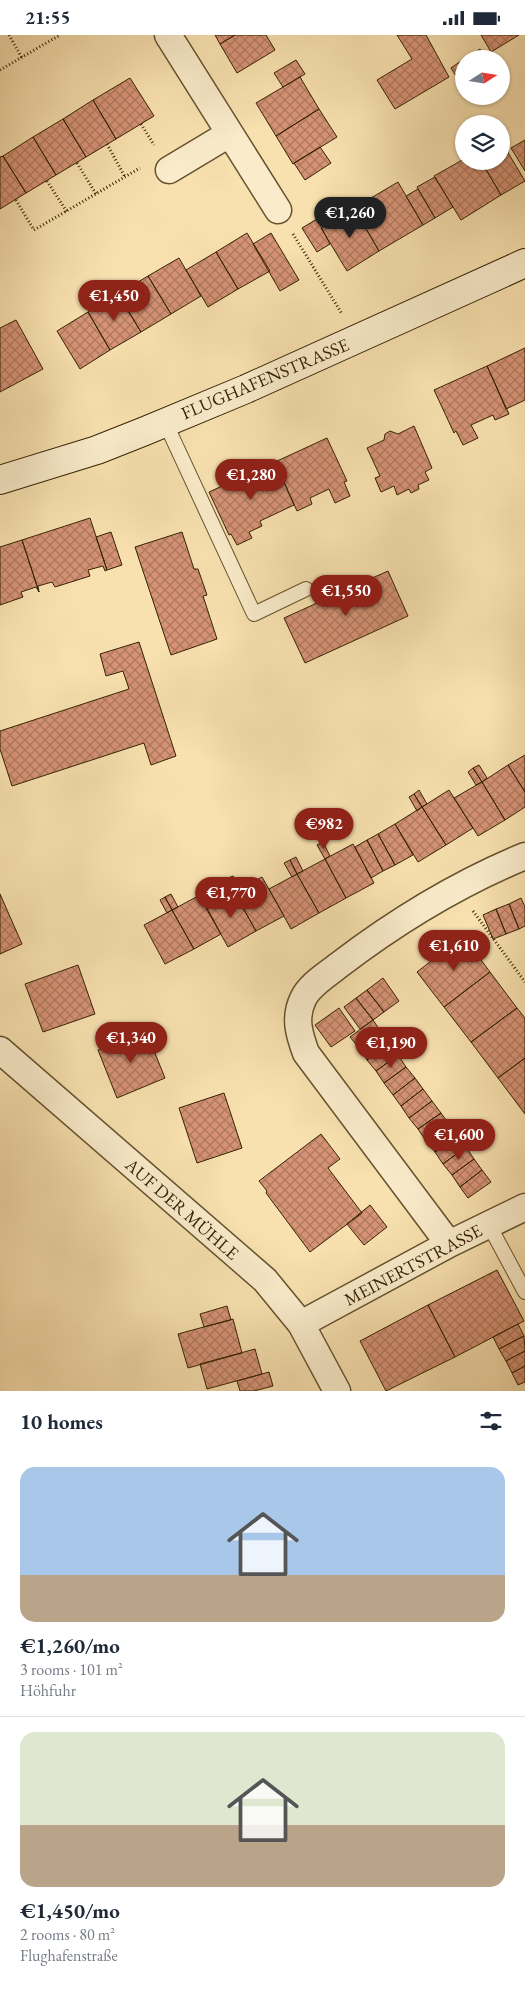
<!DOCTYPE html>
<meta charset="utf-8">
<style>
body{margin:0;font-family:"EB Garamond",serif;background:#f6f6f7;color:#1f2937;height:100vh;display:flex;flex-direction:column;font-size:19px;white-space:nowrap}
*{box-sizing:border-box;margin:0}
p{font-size:16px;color:#747a83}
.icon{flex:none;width:28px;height:28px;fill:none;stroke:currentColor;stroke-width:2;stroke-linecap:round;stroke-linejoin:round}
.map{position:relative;height:1356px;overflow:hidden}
.sheet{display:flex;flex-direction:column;background:#fff;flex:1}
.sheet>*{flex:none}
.needle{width:32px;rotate:78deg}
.buttons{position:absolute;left:455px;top:15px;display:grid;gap:10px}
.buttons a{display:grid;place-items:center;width:55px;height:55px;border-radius:50%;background:#fff;box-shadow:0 1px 4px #0004;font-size:25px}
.price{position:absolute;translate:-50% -42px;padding:0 11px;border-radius:18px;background:#8f2418;color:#fff;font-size:16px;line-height:32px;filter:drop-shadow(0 1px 2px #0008)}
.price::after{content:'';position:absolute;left:50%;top:30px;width:15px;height:11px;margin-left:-8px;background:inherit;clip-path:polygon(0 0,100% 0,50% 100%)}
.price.current{background:#222;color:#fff}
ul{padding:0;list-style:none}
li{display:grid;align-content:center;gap:10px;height:265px;padding:0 20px}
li+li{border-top:1px solid #e0e1e3}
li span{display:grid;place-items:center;height:155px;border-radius:15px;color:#555}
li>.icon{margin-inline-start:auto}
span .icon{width:90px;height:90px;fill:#fffc;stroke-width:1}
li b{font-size:21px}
h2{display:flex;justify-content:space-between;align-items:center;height:60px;padding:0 20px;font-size:21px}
.status{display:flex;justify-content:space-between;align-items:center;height:35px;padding:0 25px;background:#fff;direction:ltr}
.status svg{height:14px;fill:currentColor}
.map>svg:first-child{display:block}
.building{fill:url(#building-cross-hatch);stroke:#352203}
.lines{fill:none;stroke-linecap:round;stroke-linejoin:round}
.service-casing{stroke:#66522e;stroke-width:16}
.minor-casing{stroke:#66522e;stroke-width:29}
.secondary-casing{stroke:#352203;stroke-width:30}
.path{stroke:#352203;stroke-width:3;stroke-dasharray:1 2.5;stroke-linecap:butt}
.service{stroke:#faeccb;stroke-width:14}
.minor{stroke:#faeccb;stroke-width:26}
.secondary{stroke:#faeccb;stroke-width:28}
.labels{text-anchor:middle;stroke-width:5;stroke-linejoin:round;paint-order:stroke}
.street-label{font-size:18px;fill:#352203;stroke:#faeccb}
</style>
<div class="status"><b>21:55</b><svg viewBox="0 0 49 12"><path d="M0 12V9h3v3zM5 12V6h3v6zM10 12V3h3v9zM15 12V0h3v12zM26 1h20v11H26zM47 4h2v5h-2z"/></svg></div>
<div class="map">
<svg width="525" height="1356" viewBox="0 0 525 1356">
<defs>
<pattern id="building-cross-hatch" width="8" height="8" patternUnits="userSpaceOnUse" patternTransform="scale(1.25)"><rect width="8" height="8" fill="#d69376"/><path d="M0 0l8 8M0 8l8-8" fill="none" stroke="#ae785f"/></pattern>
</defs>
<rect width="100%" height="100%" fill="#f8e1af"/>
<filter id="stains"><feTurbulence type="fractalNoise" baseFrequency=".004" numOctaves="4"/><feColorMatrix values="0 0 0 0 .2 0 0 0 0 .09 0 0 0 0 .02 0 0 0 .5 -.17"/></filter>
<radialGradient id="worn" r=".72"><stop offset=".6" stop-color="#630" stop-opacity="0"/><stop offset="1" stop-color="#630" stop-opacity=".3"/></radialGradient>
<path class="building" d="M215,0h20l-15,9z
M235,0h31l9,15 -38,23 -17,-29z
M397,0h29l23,42 -54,32 -18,-29 35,-21z
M481,0h38l-28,17z
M480,14l6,10h-19l-1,-1z
M464,24v30l-13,-21z
M296,25l9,14 -22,13 -9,-14z
M300,42l19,32 -43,27 -20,-33z
M130,43l24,38 -38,23 -23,-39z
M93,65l23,39 -30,18 -23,-38z
M319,74l18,28 -44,27 -17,-28z
M63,84l23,38 -30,18 -23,-38z
M33,102l23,38 -30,18 -23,-37z
M525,105v31l-14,-23z
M501,106l24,40 -24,14 -20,-34h20z
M320,112l11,16 -26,17 -11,-17z
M3,121l23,37 -26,16v-52z
M464,124v2h17l20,34 -40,25 -27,-44z
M435,142l18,30 -18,11 -18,-31z
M398,147l25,43 -44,26 -25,-43z
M418,154l17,29 -12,7 -17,-29z
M354,173l25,43 -32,20 -26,-43z
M317,184l13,25 -13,8 -15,-24z
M247,198l23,38 -32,18 -22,-37z
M271,198l28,47 -19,11 -27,-47z
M216,217l22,37 -30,18 -22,-37z
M179,223l22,38 -30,18 -23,-38z
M148,241l23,38 -30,18 -23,-38z
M118,259l23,38 -31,18 -22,-38z
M88,277l22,38 -30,19 -23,-38z
M16,285l27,49 -43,23v-64z
M525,313v52l-19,9 -19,-43z
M487,331l22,48 -14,6 -2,-5 -22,10 7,13 -15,7 -7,-14 -2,2 -20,-43z
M414,391l18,42 -7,4 4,8 -11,5 1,4 -8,4 -2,-4 -12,6 -3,-9 -13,6 -6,-14 5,-2 -13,-28 17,-8 1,-6 5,-3 8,3z
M327,403l20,43 -3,1 6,14 -15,7 -6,-14 -19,9 2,6 -15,7 -22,-49z
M275,427l19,43 -34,16 2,5 -13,6 3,6 -15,7 -6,-11 -2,1 -20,-43z
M90,483l17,52 -2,1 -2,-5 -15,4 2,6 -35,11 -3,-5 -14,4 1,6 -17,-52z
M111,497l11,33 -15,5 -11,-33z
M182,497l12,37h4l9,26 -4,1 14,43 -46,16 -36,-108z
M22,505l17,52 -3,-5 -15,5 2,5 -23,8v-58z
M388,536l20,45 -103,47 -21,-45 42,-19 -2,-3 26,-12 2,3z
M139,607l37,114 -25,9 -7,-22 -132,43 -12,-37v-18l129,-42 -6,-18 -17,5 -6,-22z
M525,720v37l-17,-27z
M479,730l8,13 -5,4 -9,-14z
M508,730l17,27v15l-20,13 -23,-38z
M473,733l9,14 -6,3 -8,-13z
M482,747l23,38 -27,16 -24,-38z
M419,755l8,14 -5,3 -8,-13z
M449,755l24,38 -27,17 -24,-38z
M414,759l8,13 -5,4 -8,-14z
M422,772l24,38 -28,17 -23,-38z
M395,789l18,31 -18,10 -17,-31z
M378,799l17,31 -12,6 -16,-31z
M367,805l16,31 -12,7 -16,-31z
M323,807l7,14 -5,3 -8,-14z
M353,809l21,39 -28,15 -21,-39z
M296,822l7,14 -6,3 -7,-14z
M325,824l21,39 -27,15 -22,-39z
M290,825l7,14 -5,3 -8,-14z
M297,839l22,39 -28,16 -22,-40z
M233,841l7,13 -6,3 -8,-13z
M262,842l22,39 -28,15 -22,-39z
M226,844l8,13 -6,4 -7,-14z
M234,857l22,39 -28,16 -22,-39z
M0,859l22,50 -22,10z
M171,859l7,13 -6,3 -7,-13z
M200,860l21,39 -27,15 -22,-39z
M165,862l7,13 -5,3 -7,-13z
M521,863l4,9v19l-6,3 -10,-25z
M509,869l10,25 -13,5 -10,-25z
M496,874l10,25 -13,5 -10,-24z
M172,875l22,39 -29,15 -21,-39z
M463,901l27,36 -46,35 -27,-35z
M78,930l17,49 -52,18 -18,-48z
M490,937l27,36 -46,34 -27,-35z
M383,943l16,23 -15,11 -17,-22z
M367,955l17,22 -11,8 -17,-22z
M356,963l17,22 -13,9 -16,-22z
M339,973l16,23 -24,16 -16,-22z
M517,973l8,10v40l-27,20 -27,-36z
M373,985l8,12 -22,16 -9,-11z
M146,996l19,47 -48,20 -19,-48z
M381,997l9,11 -23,17 -8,-12z
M390,1008l8,12 -22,16 -9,-11z
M398,1020l8,12 -22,16 -8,-12z
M525,1023v56l-27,-36z
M406,1032l9,11 -22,17 -9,-12z
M415,1043l8,11 -22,17 -8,-11z
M423,1054l9,12 -23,17 -8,-12z
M224,1058l18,55 -45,15 -18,-55z
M432,1066l9,12 -23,16 -9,-11z
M441,1078l8,11 -23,17 -8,-12z
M449,1089l8,12 -22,16 -9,-11z
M321,1099l19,25 -12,9 34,45 -52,39 -44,-59 1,-2 -8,-10z
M457,1101l9,11 -23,17 -8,-12z
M466,1112l8,12 -22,16 -9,-11z
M474,1124l8,11 -22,17 -8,-12z
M482,1135l9,12 -23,16 -8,-11z
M370,1170l17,22 -23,18 -17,-21z
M497,1235l27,51 -69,36 -27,-52z
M428,1270l27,52 -69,34 -26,-50z
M227,1271l4,14 -27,7 -4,-13z
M233,1284l9,34 -54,15 -10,-34z
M518,1289l6,12 -25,13 -6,-12z
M524,1301l1,15 -19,10 -7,-12z
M255,1314l7,25 -55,15 -7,-25z
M525,1316v15l-13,7 -6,-12z
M525,1331v16l-7,3 -6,-12z
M269,1337l4,14 -19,5h-14l-3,-10z"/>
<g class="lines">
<defs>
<path id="service" d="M165,387l89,192 52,-25
M489,1190l36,67"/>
<path id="minor" d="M168,0l110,175
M169,135l60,-36
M0,1015l265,230 36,44 36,67
M449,1209l-143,-191c-7,-19 -12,-35 -3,-54 6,-14 25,-25 36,-34 59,-45 118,-81 186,-109
M301,1289l148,-80 76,-37"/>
<path id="secondary" d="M0,445l97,-30 48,-19 101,-42 279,-126"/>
</defs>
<use href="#service" class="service-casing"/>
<use href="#minor" class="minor-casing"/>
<use href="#secondary" class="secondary-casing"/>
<path class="path" d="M9,0l13,23
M0,35l60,-35
M141,89l13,21
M107,109l18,33
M77,128l19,31
M47,146l20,31
M16,165l18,30 106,-62
M293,199l49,80
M473,876l52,71"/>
<use href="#service" class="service"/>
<use href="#minor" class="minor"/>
<use href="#secondary" class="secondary"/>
</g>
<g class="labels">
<g class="street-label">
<text transform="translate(265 344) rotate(-23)" y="6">FLUGHAFENSTRASSE</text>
<text transform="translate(182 1174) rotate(41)" y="6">AUF DER MÜHLE</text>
<text transform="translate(413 1230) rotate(-28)" y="6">MEINERTSTRASSE</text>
</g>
</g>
<rect width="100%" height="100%" filter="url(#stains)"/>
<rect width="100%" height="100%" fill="url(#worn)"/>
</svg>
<div class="buttons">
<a><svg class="needle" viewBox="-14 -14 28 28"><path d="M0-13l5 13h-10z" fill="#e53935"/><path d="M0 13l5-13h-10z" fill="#747a83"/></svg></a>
<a><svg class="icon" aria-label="layers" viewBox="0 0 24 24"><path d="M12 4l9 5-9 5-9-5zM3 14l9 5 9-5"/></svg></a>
</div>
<b class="price current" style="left:350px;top:204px">€1,260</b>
<b class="price" style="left:114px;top:287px">€1,450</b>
<b class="price" style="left:251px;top:466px">€1,280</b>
<b class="price" style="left:346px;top:582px">€1,550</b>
<b class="price" style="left:324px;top:815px">€982</b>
<b class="price" style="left:231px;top:884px">€1,770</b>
<b class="price" style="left:454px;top:937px">€1,610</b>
<b class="price" style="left:131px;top:1029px">€1,340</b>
<b class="price" style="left:391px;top:1034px">€1,190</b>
<b class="price" style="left:459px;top:1126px">€1,600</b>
</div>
<section class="sheet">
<h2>10 homes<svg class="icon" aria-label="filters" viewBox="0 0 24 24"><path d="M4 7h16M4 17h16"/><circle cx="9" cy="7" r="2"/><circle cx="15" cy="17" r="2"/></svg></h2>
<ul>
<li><span style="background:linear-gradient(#a9c7e8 70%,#b9a48a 0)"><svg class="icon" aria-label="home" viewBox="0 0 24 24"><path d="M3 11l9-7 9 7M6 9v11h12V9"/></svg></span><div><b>€1,260/mo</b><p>3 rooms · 101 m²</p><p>Höhfuhr</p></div></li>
<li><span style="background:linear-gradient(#dfe7d0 60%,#b9a48a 0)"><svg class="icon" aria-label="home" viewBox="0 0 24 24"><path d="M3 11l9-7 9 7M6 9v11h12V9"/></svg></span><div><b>€1,450/mo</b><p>2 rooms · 80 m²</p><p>Flughafenstraße</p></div></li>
</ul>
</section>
